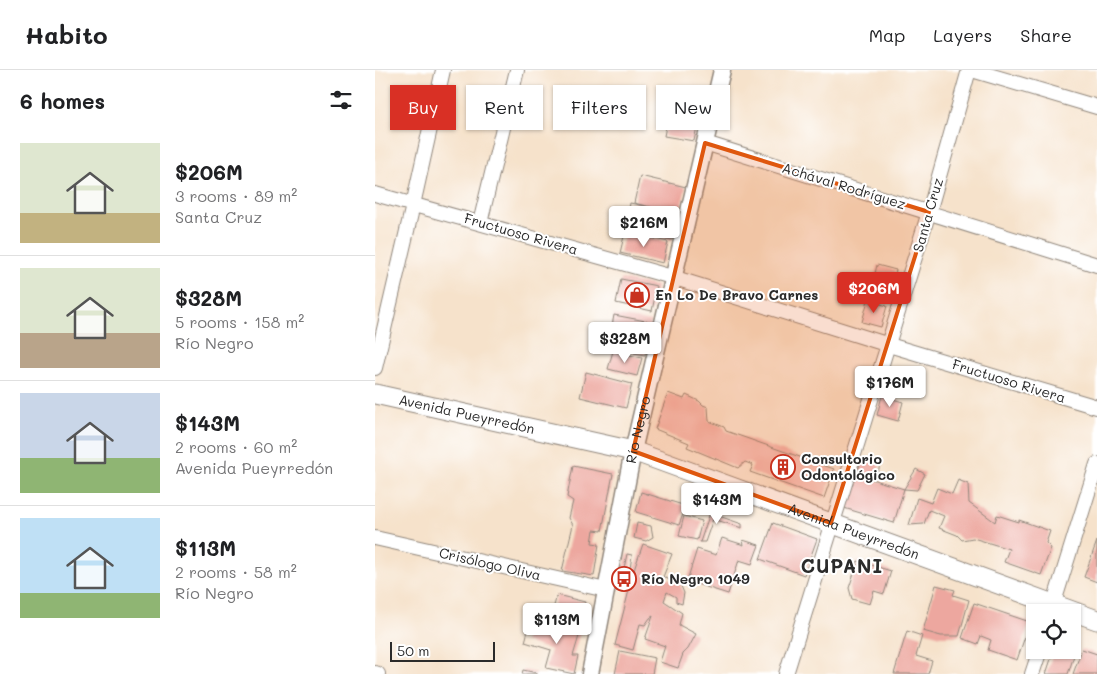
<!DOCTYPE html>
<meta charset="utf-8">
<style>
body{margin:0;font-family:Mali,sans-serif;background:#f6f6f6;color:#202124;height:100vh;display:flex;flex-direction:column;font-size:19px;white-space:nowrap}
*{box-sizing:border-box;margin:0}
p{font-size:16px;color:#757577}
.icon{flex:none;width:28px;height:28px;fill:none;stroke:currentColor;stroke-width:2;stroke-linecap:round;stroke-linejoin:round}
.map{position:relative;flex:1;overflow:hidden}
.sheet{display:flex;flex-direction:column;background:#fff;width:375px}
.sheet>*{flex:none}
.banner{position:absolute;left:15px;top:15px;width:475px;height:45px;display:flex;gap:10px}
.fabs{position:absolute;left:651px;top:534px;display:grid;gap:10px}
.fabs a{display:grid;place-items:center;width:55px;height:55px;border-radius:0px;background:#fff;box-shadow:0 1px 4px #0004;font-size:25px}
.scale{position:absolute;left:15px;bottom:12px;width:105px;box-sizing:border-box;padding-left:5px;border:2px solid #2b2b2b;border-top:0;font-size:14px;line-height:18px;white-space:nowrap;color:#2b2b2b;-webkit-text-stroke:4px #fff;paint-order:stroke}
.price{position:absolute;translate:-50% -42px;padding:0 11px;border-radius:5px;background:#fff;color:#222;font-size:16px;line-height:32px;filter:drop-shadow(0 1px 2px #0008)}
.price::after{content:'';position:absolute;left:50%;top:30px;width:15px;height:11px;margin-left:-8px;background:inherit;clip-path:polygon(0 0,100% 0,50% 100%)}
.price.selected{background:#d93025;color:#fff}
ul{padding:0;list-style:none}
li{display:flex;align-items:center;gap:15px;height:125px;padding:0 20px}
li+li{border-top:1px solid #e0e0e0}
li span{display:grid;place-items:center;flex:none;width:140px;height:100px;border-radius:0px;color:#555}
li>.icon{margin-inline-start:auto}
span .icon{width:60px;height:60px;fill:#fffc;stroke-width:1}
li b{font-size:21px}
h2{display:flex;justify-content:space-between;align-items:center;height:60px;padding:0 20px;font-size:21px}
.tag{padding:0 18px;border-radius:0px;background:#fff;box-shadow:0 1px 4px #0004;font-size:18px;line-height:45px}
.tag.selected{background:#d93025;color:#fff}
header{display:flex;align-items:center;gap:30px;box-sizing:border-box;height:70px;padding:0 25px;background:#fff;border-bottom:1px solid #e0e0e0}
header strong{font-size:24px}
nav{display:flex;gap:28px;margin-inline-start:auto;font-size:18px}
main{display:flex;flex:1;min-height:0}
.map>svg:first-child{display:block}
.building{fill:#eda79f}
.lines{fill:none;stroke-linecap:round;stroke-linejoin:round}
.minor-casing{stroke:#90867b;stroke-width:16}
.tertiary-casing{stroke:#90867b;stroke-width:19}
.secondary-casing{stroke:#90867b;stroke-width:21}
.minor{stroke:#fff;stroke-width:14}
.tertiary{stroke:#fff;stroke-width:16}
.secondary{stroke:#fff;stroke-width:19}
.marked{fill:#df570e;fill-opacity:0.2;stroke:#df570e;stroke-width:4;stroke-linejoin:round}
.labels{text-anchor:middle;stroke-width:4;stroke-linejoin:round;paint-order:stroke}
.street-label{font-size:14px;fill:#2b2b2b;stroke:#fff}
.poi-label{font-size:14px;font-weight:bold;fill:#2b2b2b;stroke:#fff;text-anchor:start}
.district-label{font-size:19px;font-weight:bold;letter-spacing:1px;fill:#2b2b2b;stroke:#fff}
</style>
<header>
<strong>Habito</strong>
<nav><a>Map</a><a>Layers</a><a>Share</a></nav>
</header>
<main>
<section class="sheet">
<h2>6 homes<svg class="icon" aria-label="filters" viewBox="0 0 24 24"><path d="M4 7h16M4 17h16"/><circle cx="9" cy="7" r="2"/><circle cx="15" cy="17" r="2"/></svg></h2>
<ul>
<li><span style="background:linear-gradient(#dfe7d0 70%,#c2b280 0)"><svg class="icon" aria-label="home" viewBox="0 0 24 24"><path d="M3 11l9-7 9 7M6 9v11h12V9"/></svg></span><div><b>$206M</b><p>3 rooms · 89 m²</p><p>Santa Cruz</p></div></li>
<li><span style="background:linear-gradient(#dfe7d0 65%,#b9a48a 0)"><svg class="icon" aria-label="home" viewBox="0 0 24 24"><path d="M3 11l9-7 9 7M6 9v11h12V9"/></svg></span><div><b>$328M</b><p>5 rooms · 158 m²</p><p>Río Negro</p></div></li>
<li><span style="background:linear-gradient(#c9d6e8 65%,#8fb573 0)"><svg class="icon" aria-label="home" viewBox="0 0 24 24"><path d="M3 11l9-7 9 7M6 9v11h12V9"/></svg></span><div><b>$143M</b><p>2 rooms · 60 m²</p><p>Avenida Pueyrredón</p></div></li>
<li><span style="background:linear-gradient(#bfe0f5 75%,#8fb573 0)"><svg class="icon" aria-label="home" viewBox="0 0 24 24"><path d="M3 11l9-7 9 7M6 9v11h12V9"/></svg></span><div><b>$113M</b><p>2 rooms · 58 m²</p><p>Río Negro</p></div></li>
</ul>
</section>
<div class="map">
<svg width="722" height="604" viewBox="0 0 722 604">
<rect width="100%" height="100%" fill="#fff"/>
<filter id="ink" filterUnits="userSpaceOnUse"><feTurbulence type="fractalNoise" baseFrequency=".02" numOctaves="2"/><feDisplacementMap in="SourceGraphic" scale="10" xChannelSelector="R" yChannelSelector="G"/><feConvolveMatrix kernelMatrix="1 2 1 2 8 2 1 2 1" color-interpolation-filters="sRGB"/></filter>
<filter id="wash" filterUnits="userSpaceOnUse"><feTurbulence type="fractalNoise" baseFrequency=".0096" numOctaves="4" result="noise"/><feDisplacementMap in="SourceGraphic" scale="20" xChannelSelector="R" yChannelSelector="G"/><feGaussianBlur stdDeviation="1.12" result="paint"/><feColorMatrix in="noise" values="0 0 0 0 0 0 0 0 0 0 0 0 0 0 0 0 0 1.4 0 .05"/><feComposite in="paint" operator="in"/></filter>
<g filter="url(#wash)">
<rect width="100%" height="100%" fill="#f6e2cb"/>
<g id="blocks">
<path class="building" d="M296,31l30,6 -7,34 -30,-5z
M265,106l46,11 -6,26 -3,-1 -5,28 -47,-9 5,-28 24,5 -20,-5z
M250,162l43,10 -5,21 -43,-10z
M502,195l19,5 -7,30 -19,-5z
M246,209l36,7 -5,25 -36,-8z
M493,230l19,6 -6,21 -19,-5z
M239,245l37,7 -4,22 -37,-7z
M260,275l11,2 -1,8 -11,-2z
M238,281l29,7 -5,18 -29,-7z
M211,302l46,12 -6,24 -46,-11z
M293,323l16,6 2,-4 13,6 4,4 5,2 1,14 15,6 2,4 108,38 -10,29 -74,-26 3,-7 -8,-3 -7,6 -51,-21 2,-4 -34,-14z
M507,326l21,6 -5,19 -21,-6z
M487,389l18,6 -4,14 -19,-6z
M198,396l40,8 -11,57 -8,-1 -2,13 7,1 -5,32 -32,-5 11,-46 -4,-7 4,-17 -6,-4z
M541,399l9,5 -8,16 -13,-1z
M480,404l49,15 -10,34 -50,-15z
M583,410l10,4 1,19 26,19 2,-7 22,7v-2l31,11 -4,12 5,5 -10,27 -37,-13 5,-13 -36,-11 -11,2 -5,-5 -18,-7 5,-12 -15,-6 -5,14 -15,1 8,-27 14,5 6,-15 15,6z
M266,422l45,14 -7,19 -43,-13z
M335,443l32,11v4l-29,-9 -8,23h-5z
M309,446l18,5 -5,19 -18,-4z
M262,453l14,3 2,11 -7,4 -12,-3z
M398,453l44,16 -13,36 -44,-16z
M347,468l22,7 -1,-5 16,5 -7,19 -13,-4 -11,34 -41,-13 10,-32 19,6z
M722,471v41l-13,-5z
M268,474l29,10 -9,23 17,7 4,9 -2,11 -6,-2v-5l-9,-5 -3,9 18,12 -3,12 17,9 -8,15 -5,5 -5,14 -18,-6 5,-16 -20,-7 8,-23 -3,2 -5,7 -5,-1 -7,26 -18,-5 20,-78z
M252,484l5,1 -2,14 -6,-1z
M483,491l33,10 -7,23 -10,-3 -4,13 -18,-5 -3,-11z
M561,515l19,5 -2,5 16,5 -10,36h-18l-18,-5z
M182,525l28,7 -5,18 -28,-7z
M599,533l56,19 -13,38 -29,-10 3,-10 -10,-4 -3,8 -16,-6z
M187,551l20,5 -9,30h5l-4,18 -28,-6 5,-18 -26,-8 5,-19 25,7z
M532,561l15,5 -6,20 16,5 -4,13h-34z
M698,571l5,2 -10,31h-22l8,-24h19z
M707,579l15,5v20h-24z
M245,581l35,7 -3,16h-37z
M148,600l14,3v1h-15z"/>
</g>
</g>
<g filter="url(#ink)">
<use href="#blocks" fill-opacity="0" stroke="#90867b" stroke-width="1"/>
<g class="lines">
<defs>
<path id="minor" d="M597,0l125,37
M330,73l392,122
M0,124l297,83 217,68 208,62
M105,153l37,-153
M0,298l38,-163 30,-135
M0,468l231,52
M676,542l46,-148
M0,603l3,1
M411,604l143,-462 40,-142
M657,604l8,-24"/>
<g id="tertiary">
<path id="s1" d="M215,604l43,-223 89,-381"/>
</g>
<g id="secondary">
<path id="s2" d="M0,324l258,57 464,169"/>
</g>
</defs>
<use href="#minor" class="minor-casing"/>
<use href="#tertiary" class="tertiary-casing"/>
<use href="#secondary" class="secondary-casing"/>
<use href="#minor" class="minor"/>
<use href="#tertiary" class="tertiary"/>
<use href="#secondary" class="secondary"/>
</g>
</g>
<path class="marked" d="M330,73l224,69 -98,311 -198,-72z"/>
<defs>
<symbol id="shop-ring" viewBox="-11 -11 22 22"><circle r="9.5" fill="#fff" stroke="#c8321e" stroke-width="1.5"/><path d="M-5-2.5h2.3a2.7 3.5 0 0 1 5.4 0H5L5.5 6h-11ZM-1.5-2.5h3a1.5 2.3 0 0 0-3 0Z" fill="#c8321e"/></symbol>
<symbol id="building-ring" viewBox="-11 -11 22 22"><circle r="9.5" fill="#fff" stroke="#c8321e" stroke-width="1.5"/><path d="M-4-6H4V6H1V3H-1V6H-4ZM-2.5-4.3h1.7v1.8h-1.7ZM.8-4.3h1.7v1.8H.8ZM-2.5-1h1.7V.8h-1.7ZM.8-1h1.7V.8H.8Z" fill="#c8321e"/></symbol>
<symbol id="bus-ring" viewBox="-11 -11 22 22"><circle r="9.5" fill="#fff" stroke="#c8321e" stroke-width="1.5"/><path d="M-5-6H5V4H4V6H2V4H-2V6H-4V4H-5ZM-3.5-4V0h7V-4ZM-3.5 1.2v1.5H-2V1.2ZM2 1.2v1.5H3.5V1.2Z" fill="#c8321e"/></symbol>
</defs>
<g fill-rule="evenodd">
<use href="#shop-ring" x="248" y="211" width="28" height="28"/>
<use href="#building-ring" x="394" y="383" width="28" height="28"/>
<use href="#bus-ring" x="235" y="495" width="28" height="28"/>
</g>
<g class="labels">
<g class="street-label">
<text transform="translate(469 116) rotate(17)" y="5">Achával Rodríguez</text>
<text transform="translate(553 145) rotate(-74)" y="5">Santa Cruz</text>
<text transform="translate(146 164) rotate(16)" y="5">Fructuoso Rivera</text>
<text transform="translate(634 311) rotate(17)" y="5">Fructuoso Rivera</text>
<text dy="5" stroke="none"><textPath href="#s2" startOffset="94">Avenida Pueyrredón</textPath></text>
<text dy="5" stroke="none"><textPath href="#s1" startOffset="249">Río Negro</textPath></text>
<text dy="5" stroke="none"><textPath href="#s2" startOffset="499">Avenida Pueyrredón</textPath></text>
<text transform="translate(115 494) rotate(13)" y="5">Crisólogo Oliva</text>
</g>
<g class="poi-label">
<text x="280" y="230">En Lo De Bravo Carnes</text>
<text x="426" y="394">Consultorio<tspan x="426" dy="16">Odontológico</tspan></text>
<text x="266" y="514">Río Negro 1049</text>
</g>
<g class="district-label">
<text x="467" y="503">CUPANI</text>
</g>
</g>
</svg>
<div class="fabs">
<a><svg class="icon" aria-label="locate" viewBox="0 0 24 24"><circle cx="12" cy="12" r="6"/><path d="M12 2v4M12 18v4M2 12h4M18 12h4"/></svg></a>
</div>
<div class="scale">50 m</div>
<b class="price" style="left:269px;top:178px">$216M</b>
<b class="price selected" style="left:499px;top:244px">$206M</b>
<b class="price" style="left:250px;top:294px">$328M</b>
<b class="price" style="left:515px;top:338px">$176M</b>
<b class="price" style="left:342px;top:455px">$143M</b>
<b class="price" style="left:182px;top:575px">$113M</b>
<div class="banner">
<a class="tag selected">Buy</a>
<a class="tag">Rent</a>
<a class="tag">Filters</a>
<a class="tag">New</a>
</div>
</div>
</main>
